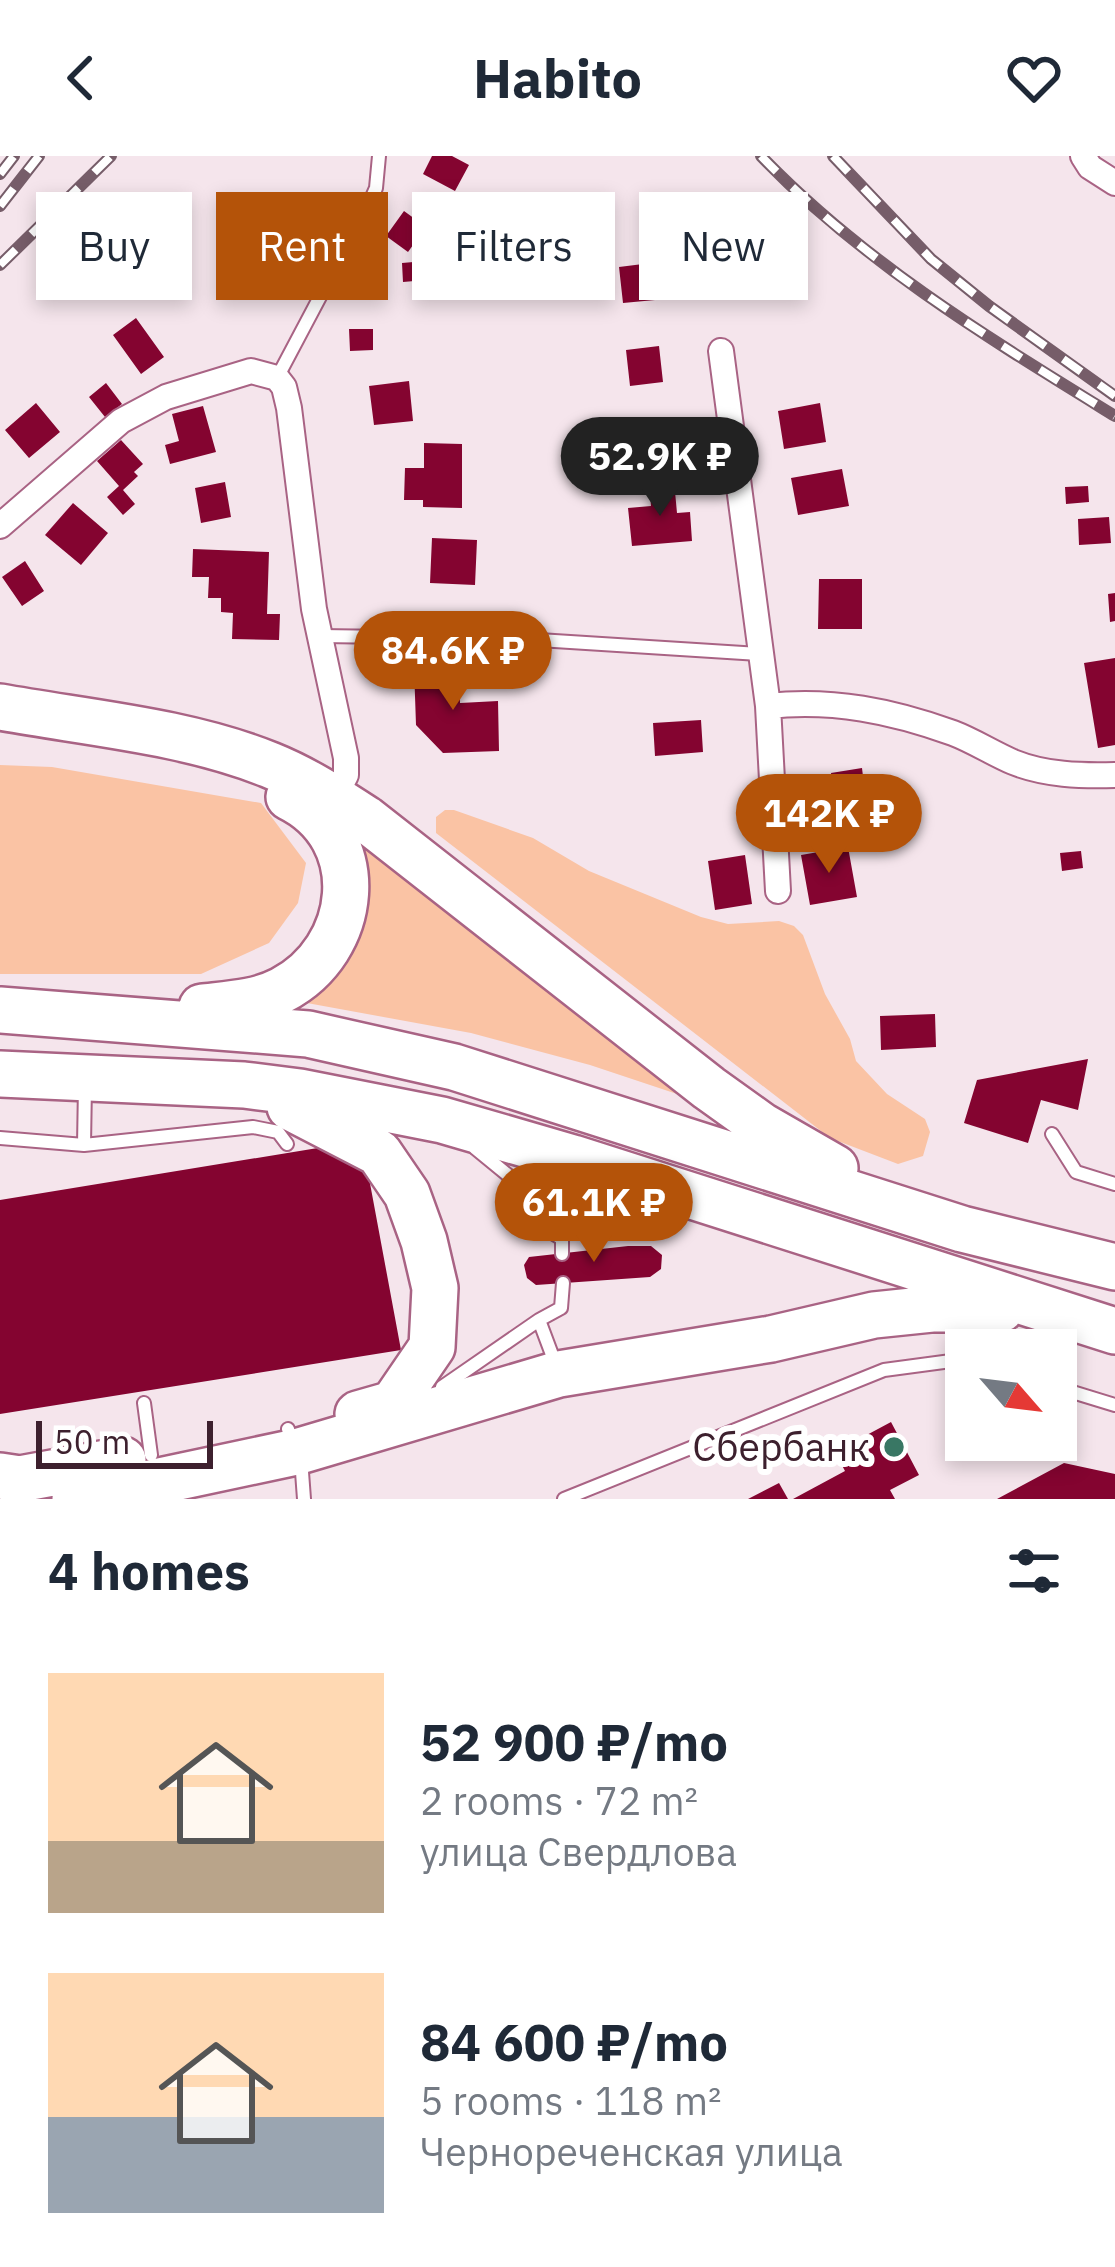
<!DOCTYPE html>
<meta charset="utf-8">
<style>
body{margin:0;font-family:"IBM Plex Sans",sans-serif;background:#f6f6f7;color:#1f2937;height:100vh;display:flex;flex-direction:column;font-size:45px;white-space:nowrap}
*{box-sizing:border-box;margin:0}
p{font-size:39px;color:#747a83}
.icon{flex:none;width:66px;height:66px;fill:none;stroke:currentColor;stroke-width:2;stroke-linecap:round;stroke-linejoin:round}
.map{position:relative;height:1343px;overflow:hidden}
.side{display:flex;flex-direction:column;background:#fff;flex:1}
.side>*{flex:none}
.top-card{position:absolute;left:36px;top:36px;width:1044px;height:108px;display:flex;gap:24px}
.needle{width:78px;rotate:118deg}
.controls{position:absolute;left:945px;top:1173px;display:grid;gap:24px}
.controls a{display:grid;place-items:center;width:132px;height:132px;border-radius:0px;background:#fff;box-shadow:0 6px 18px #0003;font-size:60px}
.scale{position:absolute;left:36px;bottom:30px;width:177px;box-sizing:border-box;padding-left:12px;border:6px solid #3d202e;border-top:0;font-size:33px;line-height:42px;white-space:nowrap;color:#3d202e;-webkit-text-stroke:9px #fff;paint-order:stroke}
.price{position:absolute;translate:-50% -102px;padding:0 27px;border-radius:42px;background:#b45309;color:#fff;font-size:39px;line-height:78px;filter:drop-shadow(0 3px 6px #0008)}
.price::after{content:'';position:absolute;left:50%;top:72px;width:36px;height:27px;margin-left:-18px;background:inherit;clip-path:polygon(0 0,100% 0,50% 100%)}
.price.active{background:#222;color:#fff}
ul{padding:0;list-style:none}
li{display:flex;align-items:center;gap:36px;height:300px;padding:0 48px}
li span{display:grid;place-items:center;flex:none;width:336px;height:240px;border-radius:0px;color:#555}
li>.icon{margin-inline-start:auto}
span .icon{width:144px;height:144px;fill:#fffc;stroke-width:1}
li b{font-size:51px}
h2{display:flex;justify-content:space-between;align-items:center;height:144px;padding:0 48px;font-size:51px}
.pill{padding:0 42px;border-radius:0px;background:#fff;box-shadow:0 6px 18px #0003;font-size:42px;line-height:108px}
.pill.active{background:#b45309;color:#fff}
header{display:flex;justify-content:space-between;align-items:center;height:156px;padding:0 48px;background:#fff;font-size:54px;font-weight:700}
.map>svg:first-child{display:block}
.green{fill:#fac3a4}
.building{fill:#840430}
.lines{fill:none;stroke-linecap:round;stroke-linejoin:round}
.lane-casing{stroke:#a96384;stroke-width:16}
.street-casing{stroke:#a96384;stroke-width:28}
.highway-casing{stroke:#a96384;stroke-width:50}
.lane{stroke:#fff;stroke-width:12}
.street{stroke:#fff;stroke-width:24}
.highway{stroke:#fff;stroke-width:45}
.rail-casing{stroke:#765d69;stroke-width:12}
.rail{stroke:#fff;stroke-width:8;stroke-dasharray:22;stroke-linecap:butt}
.poi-dot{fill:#397764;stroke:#fff;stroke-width:4.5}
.labels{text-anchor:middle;stroke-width:12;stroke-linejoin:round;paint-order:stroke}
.poi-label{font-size:39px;fill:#3d202e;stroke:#fff;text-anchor:end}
</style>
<header><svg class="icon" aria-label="back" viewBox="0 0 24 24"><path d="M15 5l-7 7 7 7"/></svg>Habito<svg class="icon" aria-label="heart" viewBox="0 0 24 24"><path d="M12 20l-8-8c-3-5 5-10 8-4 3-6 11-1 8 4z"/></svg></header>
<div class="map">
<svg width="1115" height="1343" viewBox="0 0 1115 1343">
<rect width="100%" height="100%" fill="#f5e5ec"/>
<path class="green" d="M0,609l52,2 209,36 45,60 -8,40 -29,40 -68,31h-201z
M445,654h9l79,28 56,33 112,46 27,7 51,-3 15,5 9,9 22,59 25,45 6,22 31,33 38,25 5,13 -7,24 -25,8 -68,-26 -394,-305v-16z
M357,675l344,271 -111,-37 -119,-32 -175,-32z"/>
<path class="building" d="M432,0h20l17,9 -14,26 -32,-17z
M269,45l25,14 -13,23 -25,-14z
M404,55l22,16 -18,25 -22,-16z
M425,105l1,19 -23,2 -1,-19z
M651,107l4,37 -32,3 -4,-36z
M136,162l28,39 -23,17 -28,-39z
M349,173h24v21l-23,1z
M659,190l4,36 -33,4 -4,-36z
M409,225l4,40 -39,4 -5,-39z
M106,227l16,21 -17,13 -16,-20z
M36,247l24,29 -31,26 -24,-28z
M820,247l6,39 -42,7 -6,-38z
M203,250l13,46 -46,12 -5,-19 14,-4 -7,-27z
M668,267l5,38 -34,5 -5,-38z
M121,284l22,24 -9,8 4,4 -15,14 12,14 -12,11 -16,-18 12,-11 -22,-25z
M424,287l38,1v64l-39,-1v-7h-19l1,-32h19z
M842,313l7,37 -51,9 -7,-37z
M674,325l3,32 13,-1 2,29 -60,5 -4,-38 23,-2 -2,-23z
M225,326l6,35 -30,6 -6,-35z
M1088,330l1,16 -23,2 -1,-17z
M73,347l35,30 -27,32 -36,-30z
M1109,361l2,26 -32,2 -1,-26z
M432,382l45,2 -2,45 -45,-2z
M193,393l76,3 -2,62h13l-1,26 -47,-1 1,-26 -12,-1v-14h-13l1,-21h-17z
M25,405l19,30 -22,15 -20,-29z
M819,423h43v50h-44z
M1115,437v28l-5,1 -2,-28z
M1115,502v87l-17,3 -14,-85z
M459,509l1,38 38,-2 1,50 -56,2 -27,-28 -2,-58z
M701,564l2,32 -48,4 -2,-33z
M862,612l3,25 -31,4 -3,-24z
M848,691l9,50 -47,8 -9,-50z
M1081,695l2,17 -21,3 -2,-18z
M745,699l7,49 -37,6 -7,-49z
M935,858l1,33 -55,3 -1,-34z
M1088,903l-10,51 -37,-10 -13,43 -64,-20 13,-43z
M336,989l33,33 32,172 -401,64v-214z
M628,1090h23l11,9 -1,14 -11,8 -114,8 -9,-7 -3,-13 5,-8z
M891,1266l28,53 -29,15 5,9h-102l52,-28 -10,-19z
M1064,1307l51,11v25h-118z
M779,1327l9,16h-40z"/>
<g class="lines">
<defs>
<path id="lane" d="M277,222l91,-172 8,-18 3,-32
M321,480l202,3 236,15
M1052,978l24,38 39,12
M0,982l84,7 169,-18 25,5 9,12
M84,989l1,-60
M475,992l39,32 22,43 26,16v15
M557,1212l-18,-48 22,-12 2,-25
M442,1231l97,-67
M1056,1231l59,18
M144,1247l7,52
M288,1273l14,43 2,27
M564,1343l320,-129 82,-11"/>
<path id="street" d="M1083,0l7,11 25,16
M721,195l47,355 10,185
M0,370l121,-105 45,-24 85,-26 26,7 7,9 5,21 25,201 32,149v17l-12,23
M768,550c65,-7 124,5 185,27 21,8 39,20 60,29 32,13 68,14 102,13"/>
<path id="highway" d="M0,551c89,16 186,24 270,58 35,14 65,34 96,54l343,269 53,38 73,42
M202,851c27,-3 55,-4 80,-17 77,-40 90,-152 7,-193
M0,854l308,24 146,33 508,162 153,38
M0,918l244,11 56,7 142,28 131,38 542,173
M290,951l89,46 28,41 17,47 11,47 -3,59 -39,57 -35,10
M0,1320l20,3 103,-19
M75,1343l221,-47 263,-78 212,-35 103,-24 58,-6h69"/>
</defs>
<use href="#lane" class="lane-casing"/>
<use href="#street" class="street-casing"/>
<use href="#highway" class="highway-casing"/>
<use href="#lane" class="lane"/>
<use href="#street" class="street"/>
<use href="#highway" class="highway"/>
<defs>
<path id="rail" d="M761,0c103,107 229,183 354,260
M833,0l98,103 58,47 126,90
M0,18l14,-18
M0,50l39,-50
M0,109l111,-109"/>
</defs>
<use href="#rail" class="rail-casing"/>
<use href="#rail" class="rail"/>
</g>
<circle class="poi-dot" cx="894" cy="1291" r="12"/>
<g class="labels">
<g class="poi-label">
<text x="870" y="1305">Сбербанк</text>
</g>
</g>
</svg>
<div class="controls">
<a><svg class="needle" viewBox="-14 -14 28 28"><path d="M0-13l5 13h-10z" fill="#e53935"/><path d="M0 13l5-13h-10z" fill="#747a83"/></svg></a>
</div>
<div class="scale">50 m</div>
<b class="price active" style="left:660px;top:363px">52.9K ₽</b>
<b class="price" style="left:453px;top:557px">84.6K ₽</b>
<b class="price" style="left:829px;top:720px">142K ₽</b>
<b class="price" style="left:594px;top:1109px">61.1K ₽</b>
<div class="top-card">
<a class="pill">Buy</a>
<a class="pill active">Rent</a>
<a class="pill">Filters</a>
<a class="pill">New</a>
</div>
</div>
<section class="side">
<h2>4 homes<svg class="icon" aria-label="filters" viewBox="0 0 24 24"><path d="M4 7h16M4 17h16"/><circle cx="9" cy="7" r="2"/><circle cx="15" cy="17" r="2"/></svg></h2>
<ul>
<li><span style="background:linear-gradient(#ffd9b3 70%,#b9a48a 0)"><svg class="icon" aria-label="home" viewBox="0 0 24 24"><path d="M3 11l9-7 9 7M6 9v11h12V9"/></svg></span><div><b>52 900 ₽/mo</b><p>2 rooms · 72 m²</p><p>улица Свердлова</p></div></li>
<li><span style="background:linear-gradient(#ffd9b3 60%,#9aa5b1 0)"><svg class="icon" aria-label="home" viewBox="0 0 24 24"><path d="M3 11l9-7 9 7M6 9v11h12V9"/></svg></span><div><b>84 600 ₽/mo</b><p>5 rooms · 118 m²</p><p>Чернореченская улица</p></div></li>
</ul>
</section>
